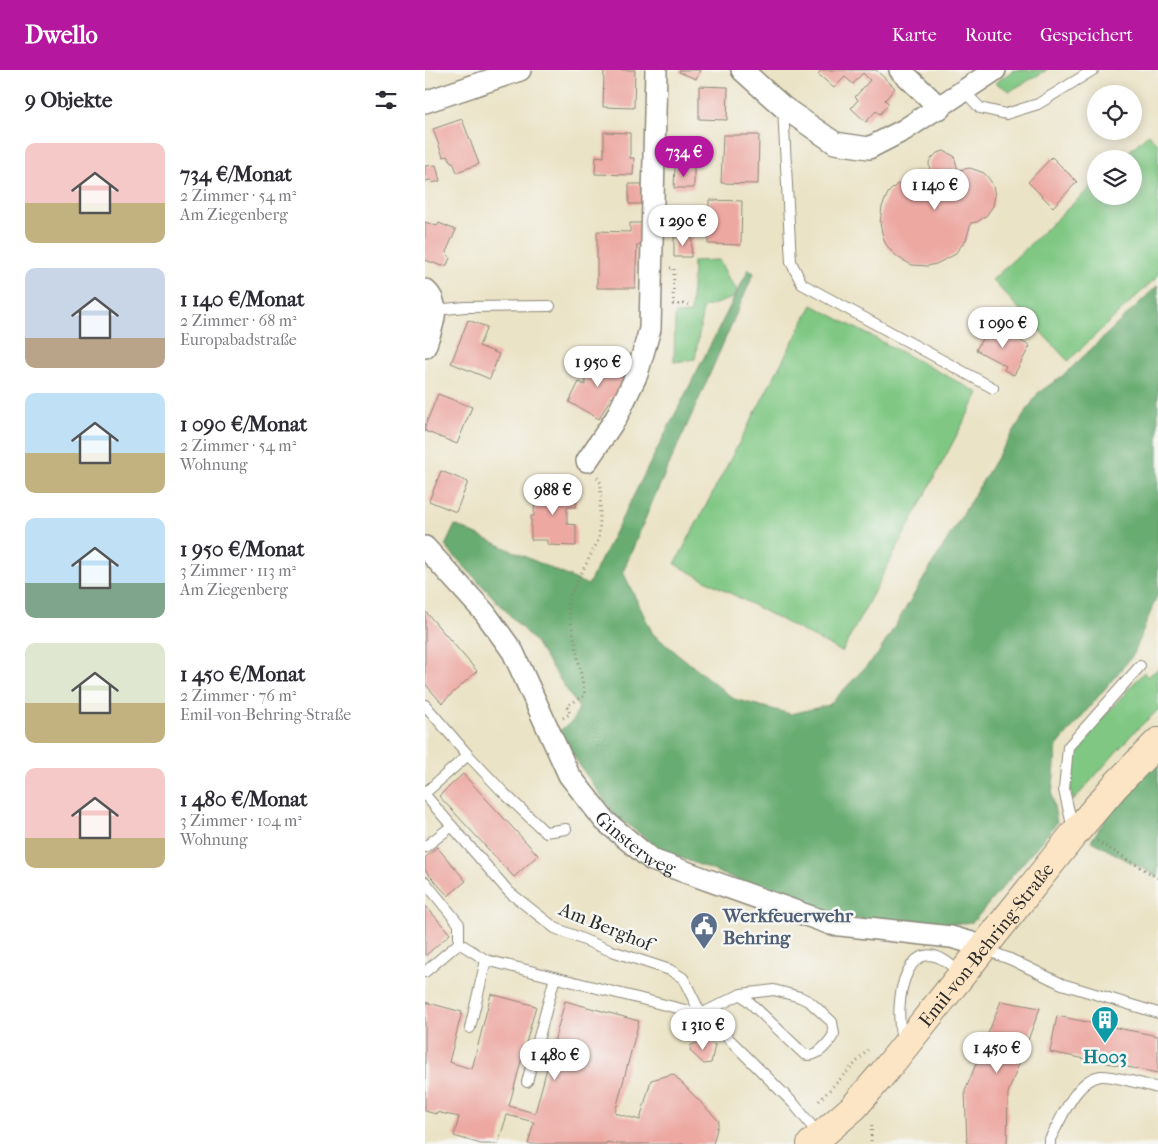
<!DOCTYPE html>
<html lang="de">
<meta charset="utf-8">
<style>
body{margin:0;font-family:"IM FELL French Canon",serif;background:#f7f7f7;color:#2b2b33;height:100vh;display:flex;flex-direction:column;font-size:19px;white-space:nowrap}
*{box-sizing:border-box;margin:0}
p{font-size:16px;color:#7c7c81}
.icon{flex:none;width:28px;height:28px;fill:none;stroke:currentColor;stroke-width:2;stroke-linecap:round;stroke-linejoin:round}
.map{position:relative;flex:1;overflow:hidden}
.sheet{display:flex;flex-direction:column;background:#fff;width:425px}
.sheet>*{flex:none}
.fabs{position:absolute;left:662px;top:15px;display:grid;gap:10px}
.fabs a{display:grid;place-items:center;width:55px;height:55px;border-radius:50%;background:#fff;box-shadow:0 2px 12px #0003;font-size:25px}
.price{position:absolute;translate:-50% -42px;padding:0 11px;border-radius:18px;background:#fff;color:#222;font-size:16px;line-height:32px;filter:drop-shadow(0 1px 2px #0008)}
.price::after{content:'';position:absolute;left:50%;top:30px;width:15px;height:11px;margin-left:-8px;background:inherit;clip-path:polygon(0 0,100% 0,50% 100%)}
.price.active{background:#b5179e;color:#fff}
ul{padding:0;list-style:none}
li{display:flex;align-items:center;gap:15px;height:125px;padding:0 25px}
li span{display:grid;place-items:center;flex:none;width:140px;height:100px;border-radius:10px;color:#555}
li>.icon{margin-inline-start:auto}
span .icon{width:60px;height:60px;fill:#fffc;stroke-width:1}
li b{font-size:21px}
h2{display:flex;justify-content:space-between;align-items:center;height:60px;padding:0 25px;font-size:21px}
header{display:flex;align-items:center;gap:30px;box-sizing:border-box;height:70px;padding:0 25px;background:#b5179e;color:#fff}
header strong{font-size:24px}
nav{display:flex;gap:28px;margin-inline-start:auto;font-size:18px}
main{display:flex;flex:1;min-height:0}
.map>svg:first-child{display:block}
.green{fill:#7fc783;stroke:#557957}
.forest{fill:#67ac71;stroke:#496c4e}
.building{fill:#eda8a2}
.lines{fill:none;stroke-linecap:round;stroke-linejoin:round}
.lane-casing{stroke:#8b8778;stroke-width:12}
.street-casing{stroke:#8b8778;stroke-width:24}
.secondary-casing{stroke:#8b8778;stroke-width:30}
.path{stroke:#8b8778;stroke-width:3;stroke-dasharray:1 4;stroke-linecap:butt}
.lane{stroke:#fff;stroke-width:10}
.street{stroke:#fff;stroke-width:21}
.secondary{stroke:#fce5c4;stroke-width:28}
.labels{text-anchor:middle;stroke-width:5;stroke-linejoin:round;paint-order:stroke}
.street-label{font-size:19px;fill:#2b2b2b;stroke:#f6f6f2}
.service-label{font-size:19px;font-weight:bold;fill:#4e5e75;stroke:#f6f6f2;text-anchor:start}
.culture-label{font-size:19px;font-weight:bold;fill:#0d838f;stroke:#f6f6f2}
</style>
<header>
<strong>Dwello</strong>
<nav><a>Karte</a><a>Route</a><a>Gespeichert</a></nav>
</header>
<main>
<section class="sheet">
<h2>9 Objekte<svg class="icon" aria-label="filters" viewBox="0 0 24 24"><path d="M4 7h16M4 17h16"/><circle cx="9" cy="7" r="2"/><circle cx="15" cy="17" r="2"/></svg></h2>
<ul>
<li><span style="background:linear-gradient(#f6c9c9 60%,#c2b280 0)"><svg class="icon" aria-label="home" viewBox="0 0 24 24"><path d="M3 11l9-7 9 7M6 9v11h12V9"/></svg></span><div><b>734 €/Monat</b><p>2 Zimmer · 54 m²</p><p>Am Ziegenberg</p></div></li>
<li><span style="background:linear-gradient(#c9d6e8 70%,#b9a48a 0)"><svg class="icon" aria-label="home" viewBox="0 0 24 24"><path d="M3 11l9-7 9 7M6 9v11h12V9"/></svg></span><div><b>1 140 €/Monat</b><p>2 Zimmer · 68 m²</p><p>Europabadstraße</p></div></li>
<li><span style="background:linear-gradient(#bfe0f5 60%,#c2b280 0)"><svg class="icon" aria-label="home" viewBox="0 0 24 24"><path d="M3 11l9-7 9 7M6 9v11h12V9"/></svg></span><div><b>1 090 €/Monat</b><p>2 Zimmer · 54 m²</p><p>Wohnung</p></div></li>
<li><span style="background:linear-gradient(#bfe0f5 65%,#7fa58c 0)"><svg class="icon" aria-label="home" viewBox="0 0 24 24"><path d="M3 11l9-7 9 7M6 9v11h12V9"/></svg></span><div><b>1 950 €/Monat</b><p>3 Zimmer · 113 m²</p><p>Am Ziegenberg</p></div></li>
<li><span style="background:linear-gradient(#dfe7d0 60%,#c2b280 0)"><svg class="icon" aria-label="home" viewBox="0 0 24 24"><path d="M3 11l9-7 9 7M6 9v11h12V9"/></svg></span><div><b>1 450 €/Monat</b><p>2 Zimmer · 76 m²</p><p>Emil-von-Behring-Straße</p></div></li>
<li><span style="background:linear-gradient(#f6c9c9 70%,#c2b280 0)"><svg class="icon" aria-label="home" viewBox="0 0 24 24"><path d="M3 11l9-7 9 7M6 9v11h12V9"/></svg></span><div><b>1 480 €/Monat</b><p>3 Zimmer · 104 m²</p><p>Wohnung</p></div></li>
</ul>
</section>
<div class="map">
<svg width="733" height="1074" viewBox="0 0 733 1074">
<rect width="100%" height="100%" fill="#f6f6f2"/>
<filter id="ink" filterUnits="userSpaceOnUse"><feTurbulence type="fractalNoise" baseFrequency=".02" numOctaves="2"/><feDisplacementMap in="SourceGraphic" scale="10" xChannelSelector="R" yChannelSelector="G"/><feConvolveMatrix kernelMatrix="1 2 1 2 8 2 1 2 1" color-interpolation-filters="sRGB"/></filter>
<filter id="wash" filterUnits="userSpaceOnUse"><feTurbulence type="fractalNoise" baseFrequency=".0096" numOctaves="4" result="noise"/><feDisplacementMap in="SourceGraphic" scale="20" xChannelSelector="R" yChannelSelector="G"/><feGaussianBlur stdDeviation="1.12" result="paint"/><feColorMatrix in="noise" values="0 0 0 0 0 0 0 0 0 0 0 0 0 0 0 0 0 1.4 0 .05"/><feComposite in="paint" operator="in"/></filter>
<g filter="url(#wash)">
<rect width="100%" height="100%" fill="#ebe3c6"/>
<path class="green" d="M589,0h33l-37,21 -15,-8z
M723,64l10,10v132l-90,85 -76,-81 104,-98v14h38v-37h-13z
M294,190l10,19 8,11 -4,8 -30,10 -8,51 -21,3 1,-48 16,-1 2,-52z
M387,235l167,88 -137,259 -167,-88z
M733,599v41l-24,22 -61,69 -3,-15 4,-37 70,-77 3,5z"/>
<path class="forest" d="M324,199l5,4 -56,128 -44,97 -31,74 30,62 81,65 57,15 38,-9 49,-51 124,-205 36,-56 27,-19 93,-89v308l-24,61 -77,92 -5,49 5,28 -84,99 -27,3 -111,-7 -174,-68 -46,-35 -33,-46 -23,-38 13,-9 7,-14 -45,-67 -89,-95 10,-21 133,60z
M733,687v120l-67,-36 26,-40z"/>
<g id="blocks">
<path class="building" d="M179,0h31l-1,38 -31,-1z
M255,0h20l-4,9 -17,-7z
M397,0h54l19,18 -10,12 4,4 -9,10 -4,-3 -10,11 -15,-14 7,-8 -3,-3 15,-17 -7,-7 -10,11 -8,-7 -11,11 -16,-14z
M274,16l29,1 -1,33 -28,-1z
M37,49l17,45 -22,8 -4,-10h-2l-3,-6 -5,1 -10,-28z
M179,62l26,1v25h4l-1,17 -38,-1 1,-18 8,1z
M298,65h36l-1,49 -37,-1z
M519,81l10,5 4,14 12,-2 14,5 6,7 3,6 2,10 -1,4 -1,6 -7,10 -9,6 -6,1 -5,17 -12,15 -18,9 -9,2 -15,-1 -13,-7 -8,-7 -6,-8 -3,-10 -2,-10 2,-16 6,-14 8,-8 18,-9 16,-2 -1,-12 3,-4 5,-5z
M627,87l25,25 -24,25 -25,-25z
M11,95l4,16 -8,2 -1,-3 -6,1v-15z
M250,97h19v21h-20z
M204,114h13v20h-13z
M284,130l33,1 -1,44 -33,-1z
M0,152l12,4 2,-3 17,7 -10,22 4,6 -3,7 -5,1 -17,-6z
M205,153h15v23l-8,-1 -2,43h-38v-57l33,1z
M249,167h18l-1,20h-17z
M43,250l19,7 -8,19 20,8 -9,25 -39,-16z
M565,254l40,22 -16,29 -10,-5 2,-4 -30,-16z
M167,287l35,19 -12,22 -4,-1 -12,22 -30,-17 10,-20 6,3v-14z
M13,324l34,13 -15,37 -32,-13v-5z
M16,401l27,11 -12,30 -27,-11z
M110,415l24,1 -1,5h19l-1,16h-9v17l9,1v21l-29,-1v-5h-16v-24h3z
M0,541l52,60 -35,32 -17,-19z
M38,704l75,81 -24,22 -75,-81z
M12,777l29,34 -18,15 -23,-26v-12z
M0,835l25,29 -25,22z
M66,924l45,12 -27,100 26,7 30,-112 74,20 -24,92 25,7 11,-40 22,-6 46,47 -6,23h-97l-9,-2 -1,2h-78l6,-22 -27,-7 -9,29h-17l-27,-8 5,-19 -23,-5v2l-11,-3v-109l37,10 -13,50 23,7z
M576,931l39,7 -32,85 -1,51h-40l-2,-53z
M632,946l101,20v37l-108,-21z
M282,970l8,5 -4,18 -7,1 -14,-13 1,-6z"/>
</g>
</g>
<g filter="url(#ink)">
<use href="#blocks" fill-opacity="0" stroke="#8b8778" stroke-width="1"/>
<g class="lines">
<defs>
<path id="lane" d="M539,21l16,17 26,6 32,-10 55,-34
M358,38l8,154 11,22 191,104
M10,240l30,-3 85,-1
M0,635l43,50 -43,38
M43,685l34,36 43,41 21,-3
M0,725l84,97 46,36 54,22 61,20 13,8 18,36 40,-20 33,-4 26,7 10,5 22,20 2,12c-6,10 -18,25 -30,20l-63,-60
M648,759l-9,-39 4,-43 72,-81
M0,777l27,-21
M0,812l34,42v19
M34,873l27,17 215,54 18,15 75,75 25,31
M558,879l27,10 52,25 96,29
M0,902l34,-29
M45,958l16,-68
M478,972c-12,-40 5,-124 57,-68
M102,1012l28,-105
M625,1074v-5c12,-21 26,-60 51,-63 11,-1 45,9 57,12"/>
<g id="street">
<path d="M317,0l41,37 52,36 34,5 35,-18 91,-60"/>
<path d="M475,0l40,38"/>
<path d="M0,32l95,-32"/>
<path d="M0,220c18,15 6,39 0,57"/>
<path d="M162,391l29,-43 21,-44 13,-45 6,-259"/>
<path id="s1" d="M0,477l60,66 28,39 56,123 36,46 47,39 179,64 120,13 18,5 14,7"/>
</g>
<g id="secondary">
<path id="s2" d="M386,1074l43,-37 30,-35 190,-238 41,-48 43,-44"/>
</g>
</defs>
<use href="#lane" class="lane-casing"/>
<use href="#street" class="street-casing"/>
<use href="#secondary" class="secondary-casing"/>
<path class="path" d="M245,198h4l-1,36h19
M138,648l7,-4 -3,-8 18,-11 -18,-94 32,-62 2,-56 -4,-6
M672,771l61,37
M394,1031l49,-51
M446,1071l1,-20"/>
<use href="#lane" class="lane"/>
<use href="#street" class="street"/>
<use href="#secondary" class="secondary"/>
</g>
</g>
<defs>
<symbol id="civic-pin" viewBox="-11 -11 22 30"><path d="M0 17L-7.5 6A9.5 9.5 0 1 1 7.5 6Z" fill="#5c6f8a" stroke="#f6f6f2"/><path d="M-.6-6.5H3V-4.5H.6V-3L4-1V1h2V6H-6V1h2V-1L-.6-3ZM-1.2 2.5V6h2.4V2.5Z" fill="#fff"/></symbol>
<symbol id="building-pin" viewBox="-11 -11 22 30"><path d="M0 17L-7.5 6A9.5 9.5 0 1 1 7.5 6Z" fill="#0f9aa8" stroke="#f6f6f2"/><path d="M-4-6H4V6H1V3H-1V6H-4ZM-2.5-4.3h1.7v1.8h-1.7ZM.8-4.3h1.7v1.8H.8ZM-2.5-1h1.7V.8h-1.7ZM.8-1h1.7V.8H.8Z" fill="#fff"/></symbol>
</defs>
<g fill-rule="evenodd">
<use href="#civic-pin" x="263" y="840" width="32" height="43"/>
<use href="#building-pin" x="664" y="934" width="32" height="43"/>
</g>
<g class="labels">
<g class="street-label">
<text dy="7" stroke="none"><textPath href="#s1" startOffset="369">Ginsterweg</textPath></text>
<text transform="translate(181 856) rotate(22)" y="7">Am Berghof</text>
<text dy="7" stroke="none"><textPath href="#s2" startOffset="266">Emil-von-Behring-Straße</textPath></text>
</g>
<g class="service-label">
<text x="298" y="852">Werkfeuerwehr<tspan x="298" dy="22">Behring</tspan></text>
</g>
<g class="culture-label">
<text x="680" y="993">H003</text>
</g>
</g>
</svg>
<div class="fabs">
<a><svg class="icon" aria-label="locate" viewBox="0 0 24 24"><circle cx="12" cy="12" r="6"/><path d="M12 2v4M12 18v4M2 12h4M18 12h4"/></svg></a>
<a><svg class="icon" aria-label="layers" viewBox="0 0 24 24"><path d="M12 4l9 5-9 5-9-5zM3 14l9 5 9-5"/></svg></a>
</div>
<b class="price active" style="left:259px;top:108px">734 €</b>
<b class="price" style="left:510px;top:141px">1 140 €</b>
<b class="price" style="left:258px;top:177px">1 290 €</b>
<b class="price" style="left:578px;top:279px">1 090 €</b>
<b class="price" style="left:173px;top:318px">1 950 €</b>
<b class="price" style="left:128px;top:446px">988 €</b>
<b class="price" style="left:278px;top:981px">1 310 €</b>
<b class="price" style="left:572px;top:1004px">1 450 €</b>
<b class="price" style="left:130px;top:1011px">1 480 €</b>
</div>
</main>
